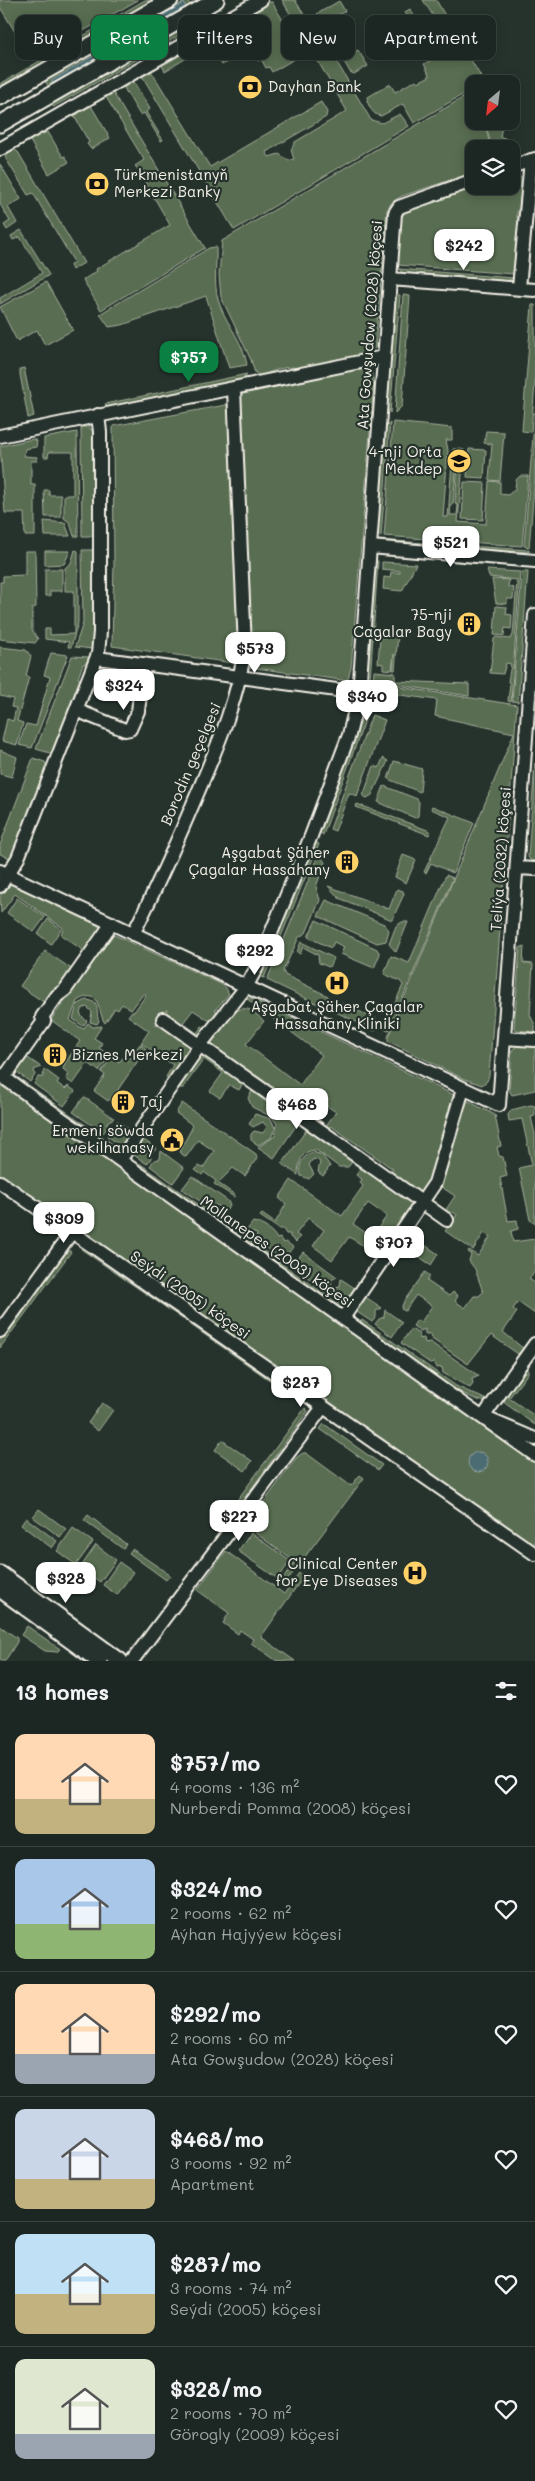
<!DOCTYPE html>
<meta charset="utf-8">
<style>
body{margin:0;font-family:Mali,sans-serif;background:#29322f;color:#f1f3f6;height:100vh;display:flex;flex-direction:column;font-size:19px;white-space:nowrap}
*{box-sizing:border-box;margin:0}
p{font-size:16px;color:#a0a5a5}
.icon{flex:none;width:28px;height:28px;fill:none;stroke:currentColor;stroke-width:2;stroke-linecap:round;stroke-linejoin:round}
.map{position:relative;height:1661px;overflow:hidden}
.drawer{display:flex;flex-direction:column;background:#1c2622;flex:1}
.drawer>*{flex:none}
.banner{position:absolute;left:15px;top:15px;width:505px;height:45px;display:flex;gap:10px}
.needle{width:32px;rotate:208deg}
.controls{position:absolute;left:465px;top:75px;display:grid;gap:10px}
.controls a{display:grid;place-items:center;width:55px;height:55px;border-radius:10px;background:#1c2622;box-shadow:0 2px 12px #0003,0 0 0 1px #3a4340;font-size:25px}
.price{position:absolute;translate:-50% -42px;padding:0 11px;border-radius:10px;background:#fff;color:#222;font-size:16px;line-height:32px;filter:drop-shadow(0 1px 2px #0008)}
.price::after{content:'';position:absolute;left:50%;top:30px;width:15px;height:11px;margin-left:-8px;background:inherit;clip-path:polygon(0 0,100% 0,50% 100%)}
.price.on{background:#0b8043;color:#fff}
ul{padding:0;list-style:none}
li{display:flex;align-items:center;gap:15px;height:125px;padding:0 15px}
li+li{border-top:1px solid #3a4340}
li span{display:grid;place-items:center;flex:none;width:140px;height:100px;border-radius:10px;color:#555}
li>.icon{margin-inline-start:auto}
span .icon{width:60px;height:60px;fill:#fffc;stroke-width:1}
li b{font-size:21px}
h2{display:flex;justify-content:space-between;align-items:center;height:60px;padding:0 15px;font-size:21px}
.chip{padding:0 18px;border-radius:10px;background:#1c2622;box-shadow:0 2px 12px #0003,0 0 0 1px #3a4340;font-size:18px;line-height:45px}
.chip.on{background:#0b8043;color:#fff}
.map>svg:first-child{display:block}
.green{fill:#596d51;stroke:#a6af9c}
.water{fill:#4b6c72;stroke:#8fa1a1}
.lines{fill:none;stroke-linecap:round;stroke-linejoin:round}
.minor-casing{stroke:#f4f1e8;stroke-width:16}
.major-casing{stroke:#f4f1e8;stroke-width:19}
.minor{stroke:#26332d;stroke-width:12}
.major{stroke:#26332d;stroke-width:15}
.labels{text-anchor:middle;stroke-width:4.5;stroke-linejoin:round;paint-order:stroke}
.poi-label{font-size:15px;fill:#f4f1e8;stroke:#26332d;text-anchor:end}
.street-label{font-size:15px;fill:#f4f1e8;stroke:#26332d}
</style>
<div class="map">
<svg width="535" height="1661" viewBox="0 0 535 1661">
<rect width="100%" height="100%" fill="#26332d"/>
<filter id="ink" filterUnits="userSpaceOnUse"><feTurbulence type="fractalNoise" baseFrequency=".02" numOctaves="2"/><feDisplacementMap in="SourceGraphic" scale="10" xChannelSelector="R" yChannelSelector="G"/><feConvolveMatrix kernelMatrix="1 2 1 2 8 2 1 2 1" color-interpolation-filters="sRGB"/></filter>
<g filter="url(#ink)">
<path class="green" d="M0,0h138l-106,60 -32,-53z
M145,0h8l-153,88v-4z
M187,0l4,6 -68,39 -4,-6z
M282,0h13l21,34 3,-2 52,88 11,3 18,-9 9,12 -175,104 -93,-156 9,-5 60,98 111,-65 6,10 -1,5 -60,35 3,5 10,-3 10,7 5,-2 -3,-9 4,-8 52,-31z
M423,0h13l49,84h-11v4l-60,35 -11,-19 -22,12c-8,-1 -11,-8 -14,-15l1,-4 22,-13 5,8 21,-12 2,2 12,-6 -6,-12c5,-3 12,-6 17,-10 13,-12 -11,-42 -18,-54z
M339,1l6,10 -11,7 20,34 4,-2 10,16 -14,8 -4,-2 -33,-58z
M268,2h4l31,52 -31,18 -3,-5 -3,1 -5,-9 -3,2 -23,-39z
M410,9l13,22 7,-2 -2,3 -14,8 -10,-17 5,-3 -4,-8z
M225,26l16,27 -19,12 -16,-27z
M186,28h2l-1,3 -134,76 -1,-3z
M114,42l3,6 -68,39 -4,-6z
M196,43l4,7 -35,21 -4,-7z
M130,81l5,3 15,25 -4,3 17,28 -2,1 -17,-28 -4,2 -15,-25 -1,-5z
M112,91l93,157 -104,62 -18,-30 14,-9 -1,-2 74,-44 -26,-45 2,-2 -11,-12 9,-6 -38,-63z
M474,91v30h10l7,28h-17v23l-72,24 -10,6 -5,8 -12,138 -8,5 -68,15c-15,-3 -25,3 -39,8l-5,-3 -4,-13 -30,-63 -2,-22 3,-34z
M90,104l20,34 -19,11 -4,-5 2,-2 -15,-26 4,-2 -1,-3z
M485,121h18l-3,16 5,1 -1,5 4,1 -1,5h-15z
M42,132l1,2 5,-2 15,25 2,-1 4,6 -20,12 -20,-35z
M11,148l7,4 66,111 -12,7 -2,-5 4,-3 -41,-69 -5,2 -22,-36 -1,-5z
M0,164l21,35 -13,8 9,16 -10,7 -3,-5 6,-4 -10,-17z
M517,174l5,5 -3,31h-2v8h2l-5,56 -116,-9 3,-47 3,-5 75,-27h32v-11z
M21,230l28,45 -49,29v-6l42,-25 -22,-36 -7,3 -2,-4z
M216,247c1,22 -4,40 5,61 8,19 23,36 26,57l-18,3 -23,-72 -84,29 -13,2 -9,-13 109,-66z
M399,269l114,9 -6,3 -104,-8z
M46,282l27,48 -28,15 -8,-15 -20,11 -17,-34z
M396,295h4l-10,118 -3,-5z
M403,295l7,1 -8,110 -7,7z
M532,305h3v78l-4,49 -9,-1z
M24,368l10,48 -6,2 -8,-44v-5z
M367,370l4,1 3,12 -23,285 -3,11 -7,1 -92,-13 -2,-119 -8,-153 110,-24z
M247,374l-3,5 -137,29 -2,-4z
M231,404l9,260 -128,-18 2,-82 -1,-138z
M535,412v65l-6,70 -5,-1z
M393,422l59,6v12h-6l2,10 -5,67h5l5,-68h5l-5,55h-2l-1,11h7l1,-10 -3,-1 4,-55 5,1 -6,72 28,2 3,-43 11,1v12l8,1 7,-6 1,-9 4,-4h8l-6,70 -138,-10z
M390,423l-9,113h-4l8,-107z
M81,427h8l5,6 1,103h-13z
M486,431l18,1 -4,49 -11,-1 3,-36 -8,-1z
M77,432l1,104h-4l-4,-13 -6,-5v-23h9v-43h-24l-1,5h-4v-19z
M33,439l4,2 -1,6 -11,2 -1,7 13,1v4h-6v24h4v51h-10l-1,-23h-19l-5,-67z
M469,449l17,1 -2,28 -17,-1z
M464,482l21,1 -2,37 -21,-1z
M44,490h5v5h12v22h-16z
M44,521l21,2 5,13h-25z
M379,540l150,10v2l-147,-9z
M75,550l3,1v72l-7,24h-3l1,-5 -24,-3v-10h5v6l24,-1v-43h-9v-23l6,-5z
M82,550h13l-1,92 -2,7 -17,-2 8,-24z
M25,551h10l1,56 -4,1v22l6,9 -3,4 -35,-4v-57h3v-6l22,-1z
M45,551h25l-6,13 -19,1z
M375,561h3l-8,119h-4z
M382,562l34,2 -14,27 -19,-2 1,-12 6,1 1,-6 9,1v-2l-18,-2z
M45,569h17v22h-12v5h-5z
M487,570l33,2 -9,130 -3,-1 2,-18 -2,-1 3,-18 -5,-1 -3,11 -13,-1 4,-34 2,-2 14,2 3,-4 4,-55 -28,-3z
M522,572h6l-10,130 -6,-1z
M492,579l17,1 -1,7 6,1 -1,11h-6v5l-11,-1z
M496,606l11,1 -1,7 6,1 -1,14 -6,-1 -1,8 -10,-1z
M386,632l12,1 -3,37h-2l1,-16 -2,16 -9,-1v-5l-5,-1 2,-26 5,1z
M0,647l26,3 5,6 -5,20 3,1 -12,44 6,2 -6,22 -15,-4 5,-22 6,2 3,-13 -5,-1 2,-8 -13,-3z
M51,653l17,2 -36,93 -13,-3 7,-21 10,2 14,-49 -6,-2z
M72,656l17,1 -3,7h-3l-5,14 2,1 -27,72 -3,2 -14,-4z
M374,671l21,2v8l74,3v12l-96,-15z
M366,682l151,23 -28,370 -2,6 -5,4 -20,-7 -74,-37v-4l126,-304 -79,-17 2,-16 -66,-9z
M367,704h4l-48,131 -3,-2z
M372,715l13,5 -28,76 -8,-3 -14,38 -5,-2z
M0,750l17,7 -5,20 -12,-3z
M33,758l12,4 2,5 -35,92 -12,-5v-9z
M383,758l5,3 -16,34 -5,3 -4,-2 11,-30 5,2z
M394,761l28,8 -2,23 -32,-13z
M535,763v98l-5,-1 -2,-3z
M384,786l33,13 2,3 -1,14 -3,2 -37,-16z
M357,804l73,27 -1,4 -73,-28z
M432,806l42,17 -21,50 -22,-10 -5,10 -2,-1 26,-55 -19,-8z
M316,843l3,1 -55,134 -3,-1z
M319,855l6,7 -9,25 4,13 -14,33 -7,4 -16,34 2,4 43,21 -4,11 -57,-27z
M403,855l13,5 -10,23 -11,-6z
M446,875l7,3 -64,152 -4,-1v-3l18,-41 -3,-4 -16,-7 7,-18 18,7z
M10,884l89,42 3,2 -18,23 -23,-16 2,-7 -48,-34 -14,19 -1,-17z
M328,886l61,23 8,-20 6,2 1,3 -12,26 -53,-22z
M17,898l28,19 -11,15 -27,-19z
M326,900l58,24 5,6 -3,11 -9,2 -59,-27z
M48,919l13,10 -10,15 -13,-10z
M316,920l61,29 3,5 -6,14 -33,-14 3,-7 -10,-5 -3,6 -23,-11z
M402,922h6l-12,30 -7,-8 7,-18z
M112,934l109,50 5,4 3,6 -14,16 2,1 -7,10 -17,-11 -10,13 14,10 5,-7 3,2 -6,9 -35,-22 3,-6 -13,17 6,-4 31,24 -22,34 -3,-3 7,-12 -32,-22 8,-12 -21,-15 4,-5 2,1 12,-17 -2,-2 -13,17 -9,-6 -4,6 -3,-2 -10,15c-7,-7 -3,-38 -28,-22l-7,19 13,9 5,-6 5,4 9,-1 -8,12 8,5 -3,5 11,8 -11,15 -11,-8 -15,21 -7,-5 3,-5 -6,-5 2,-6 15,-22 -29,-21z
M301,942l33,16 -5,9 -10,-4 -1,-8 -15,-8 -3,7 -3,-2z
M524,946l-1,17 10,1 -3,51 5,10v7l-18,-2 -3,-2 6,-80z
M45,951l28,19c-9,13 -19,21 -28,33l-25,-17z
M250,998l204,97 -17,76 -14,25 -33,-23 3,-4 -62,-43 -3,3 -3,-2 11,-15 -12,-8 -2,2 -19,-14 -9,13 -84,-59 -1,-5c9,-10 22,-35 38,-32 6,1 12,8 17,12l-18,23 54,41 22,-30 -75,-56z
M86,1000c16,1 9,13 13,21l-2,3 -7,-2 2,-10 -5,-5 -4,1 -3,4 2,5 5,4 -4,5 -10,-7 4,-14z
M340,1003l36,16 2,6 -3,6 -39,-19z
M140,1044l6,5 -33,48 -5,4 -14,-10 11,-16 -4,-3 11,-15 7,5 4,-4 5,3z
M517,1046l18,1v43l-23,5 -3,-5 3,-40z
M201,1054l42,29 -4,7 -10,-5 -9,13 -10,-7 13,-18 -19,-14 -21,29h-4z
M25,1056l16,11 -7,3 1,5 -5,7 -15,-11z
M44,1069l15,11 -2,3 8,6 3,-3 7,5 -11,15 -30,-22 4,-7h5z
M13,1074l108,76 -4,1 -105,-74z
M0,1085l535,374v88l-535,-372z
M252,1091l46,32 -24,35 -16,-11 17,-11 2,-12 -5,-7 -20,-10 -4,-9z
M84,1097l30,21 -7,4 1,5 -5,6 -30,-21z
M463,1101h5l27,14 6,31 -4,1 2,9 4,1 4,19 -7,2 8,43 9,-1 1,9 -7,2 2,11 22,-3v32l-6,8 6,4v31l-17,-12 -5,7 4,3 -14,20 21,17 -6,5 -27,-19 -23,29 -36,-25 -1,-5h-6v-5l-4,2 -8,-5 4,-6 4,2 11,-16 -16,-11 -11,16 -4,-2 3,-8 21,-29 5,4 -3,5 22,15 4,-4 5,4 -3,5 10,7 9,-12h5l4,-4 -8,-23 -6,-8 2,-7 -3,-2 1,-2 9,6 12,-19 -6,-4 -11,17 -28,-19 12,-16 -4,-3 -3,3 -5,-4 10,-15 -18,-12z
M182,1103l74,51 1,4 -12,18 -12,-8 -15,15 17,12 -1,2 -20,-13 2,-3 -12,-9 -2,3 -7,-5 4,-4 4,2 11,-17 -16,-11 -12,17 -7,-5 13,-24 -1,-4 -15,-11z
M531,1105l4,1v10l-4,1 4,17v89l-5,-3 -11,-52 13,-3 -10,-46 -13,2 -1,-6 3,-5z
M255,1114l16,5 4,9 -4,10 -13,7 -7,-5v-6l3,-3 9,2 4,-6 -4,-5 -10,5 -4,-3z
M117,1121l16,11 -10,15 -16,-11 4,-6 5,-1z
M307,1129l46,32 -5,6h-9l-23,-17c-14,0 -18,12 -18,25l-16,-11z
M141,1138l16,11 -7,4 1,5 -4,6 -16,-11z
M161,1151l23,17 -11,15 -23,-17 4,-6 6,-1z
M313,1152l9,3 8,11 -7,10 -5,-4 2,-10 -4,-3 -4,1 -3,5 5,9 -5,5 -8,-3c-4,-10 2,-21 12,-24z
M139,1163l79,55 -5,1 -76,-53z
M362,1167l53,37 -24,33 -13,-9 9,-12 -19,-13 -15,21 23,16 -7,9 -20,-12 -17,23 -19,-14 11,-16 -16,-12 -12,16 4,3 -4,5 -6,-5v-3h-4l-3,-5h-4l-19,-13 2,-2 13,9 11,-19 -7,-6 12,-18 51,36 21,-30 -3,-3 2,-4 -6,-4z
M192,1176l36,25 2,5 -6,7 -5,-7 -5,-1 -5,3 -1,-6 -5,1 -21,-14z
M253,1222c9,1 21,10 24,17l3,-1 3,5 3,-1 7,5 -10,13 -20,-14 -1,-5h-6l1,-7 -10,-4z
M415,1226l2,4 -5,6 26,18 -7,11 -30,-21z
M244,1237l99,70 -2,3 -96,-68z
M83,1246l103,72 -2,2 -103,-71z
M67,1249l4,3 -71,96v-8z
M303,1252l34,25 -6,3 1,5 -5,6 -35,-25z
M341,1279l15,10 -10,15 -15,-11 4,-6 5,-1z
M364,1296l18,12 -6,3v6l-4,5 -18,-12z
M385,1310l17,12 -10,15 -17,-13 4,-5 5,-2z
M362,1320l94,66 33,15c-18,7 -110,-64 -129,-78z
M190,1321l113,79 -2,2 -113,-79z
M411,1329l8,5v5l5,-1 1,5 5,-1 49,34 -7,3 1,5 -3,4 -27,-15 -1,-6 -5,1 -3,-6 -4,1 -29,-20z
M525,1369l3,1v3l-19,25 26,18v9l-33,-24z
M102,1403l11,7 -15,21 -10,-8z
M305,1408l3,3 -72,99h-3l-1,-3z
M324,1424l58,41 -4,5 -58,-41z
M222,1440l30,21 -7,10 -30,-21z
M303,1453h3l45,33 9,-11 4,3 -78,104 -3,-3 12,-17 -41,-30 -5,-9 47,-65z
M39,1509l27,20 -6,8 -27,-20z
M88,1515l38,29 -3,5 -39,-29z
M26,1518l31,23 -5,7 -31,-23z
M73,1528l20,14 -17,23 -19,-14z
M251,1533l39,28 -12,18 -40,-28z
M96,1545l20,15 -16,22 -20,-14z
M132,1549l38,26 -4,5 -37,-27z
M226,1551l58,43 15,-21 5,3 -43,61 34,24h-18l-26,-18 2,-4 -13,-9 -2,4 -15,-11 6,-10 -32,-23z
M119,1562l14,10 -16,23 -14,-10z
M0,1626l17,12v4l-12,19h-5z
M27,1626l33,23 -3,3 -12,-1 -24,-16z"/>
<path class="water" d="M184,3l2,4 -62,34 -1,-3z
M112,45l2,4 -61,34 -2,-2z
M468 1462a10 10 0 1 1 20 0a10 10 0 1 1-20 0Z"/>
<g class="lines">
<defs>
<path id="minor" d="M0,149l261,-149
M511,167l24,-8
M390,279l145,11
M519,288l12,-128
M0,436l384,-79
M370,547l165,14
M97,658l262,35
M76,710l49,20 5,-1 8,-18 6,-47
M518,868l17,1
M0,871l499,234 36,-490
M0,886l18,-28 80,-204 2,-22v-200l-2,-17
M133,934c25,-49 47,-99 68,-149 19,-45 37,-88 44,-137l-11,-259
M163,1019l284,201
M504,1038l31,2
M0,1075l535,380
M4,1078l40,-57 -2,-4 15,-21 8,-6 47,-67
M120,1160l80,-115 46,-58 11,-20 54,-131 38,-101 10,-42 36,-480 4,-6 75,-27
M0,1182l535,372
M343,1318l92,-135 28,-94
M0,1331l72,-99
M535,1344l-52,73 52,22
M132,1661l191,-254"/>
<path id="major" d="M196,37l8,-30
M0,97l170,-97
M0,124l216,-124
M0,1574l120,87
M0,1589l99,72"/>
</defs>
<use href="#minor" class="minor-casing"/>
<use href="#major" class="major-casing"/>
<use href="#minor" class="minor"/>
<use href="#major" class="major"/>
</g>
</g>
<defs>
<symbol id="bank-disc" viewBox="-11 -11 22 22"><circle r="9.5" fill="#ffd166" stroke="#26332d"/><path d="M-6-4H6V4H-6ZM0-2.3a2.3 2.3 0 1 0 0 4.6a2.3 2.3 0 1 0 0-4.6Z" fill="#111"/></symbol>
<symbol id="school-disc" viewBox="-11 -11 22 22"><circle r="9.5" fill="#ffd166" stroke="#26332d"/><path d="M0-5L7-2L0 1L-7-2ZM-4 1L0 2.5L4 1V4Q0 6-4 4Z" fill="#111"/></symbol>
<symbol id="building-disc" viewBox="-11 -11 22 22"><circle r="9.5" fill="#ffd166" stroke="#26332d"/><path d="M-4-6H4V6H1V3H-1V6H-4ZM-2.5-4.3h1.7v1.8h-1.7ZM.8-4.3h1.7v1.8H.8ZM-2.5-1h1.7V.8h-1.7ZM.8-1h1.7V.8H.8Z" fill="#111"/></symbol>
<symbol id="hospital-disc" viewBox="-11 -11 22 22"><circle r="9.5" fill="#ffd166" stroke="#26332d"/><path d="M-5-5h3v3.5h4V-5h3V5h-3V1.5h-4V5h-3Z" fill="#111"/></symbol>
<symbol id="civic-disc" viewBox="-11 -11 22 22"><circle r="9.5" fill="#ffd166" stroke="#26332d"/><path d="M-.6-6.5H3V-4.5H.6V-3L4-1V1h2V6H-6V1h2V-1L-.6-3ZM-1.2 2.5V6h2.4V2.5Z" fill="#111"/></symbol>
</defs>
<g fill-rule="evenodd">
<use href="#bank-disc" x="236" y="73" width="28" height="28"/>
<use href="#bank-disc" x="83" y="170" width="28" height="28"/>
<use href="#school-disc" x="445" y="447" width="28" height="28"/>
<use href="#building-disc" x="455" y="610" width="28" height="28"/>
<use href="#building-disc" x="333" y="848" width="28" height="28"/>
<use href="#hospital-disc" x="323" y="969" width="28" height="28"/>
<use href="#building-disc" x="41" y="1041" width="28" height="28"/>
<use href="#building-disc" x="109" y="1088" width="28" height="28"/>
<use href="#civic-disc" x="158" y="1126" width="28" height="28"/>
<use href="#hospital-disc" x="401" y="1559" width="28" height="28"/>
</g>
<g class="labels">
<g class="poi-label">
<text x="268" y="92" text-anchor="start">Dayhan Bank</text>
<text x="114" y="180" text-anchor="start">Türkmenistanyň<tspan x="114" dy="17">Merkezi Banky</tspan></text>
<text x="442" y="457">4-nji Orta<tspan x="442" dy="17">Mekdep</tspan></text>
<text x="452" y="620">75-nji<tspan x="452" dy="17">Cagalar Bagy</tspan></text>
<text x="330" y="858">Aşgabat Şäher<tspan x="330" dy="17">Çagalar Hassahany</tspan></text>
<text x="337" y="1012" text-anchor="middle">Aşgabat Şäher Çagalar<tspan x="337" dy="17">Hassahany Kliniki</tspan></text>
<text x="72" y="1060" text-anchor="start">Biznes Merkezi</text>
<text x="140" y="1107" text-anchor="start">Taj</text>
<text x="154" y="1136">Ermeni söwda<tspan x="154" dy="17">wekilhanasy</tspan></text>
<text x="398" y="1569">Clinical Center<tspan x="398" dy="17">for Eye Diseases</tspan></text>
</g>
<g class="street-label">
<text transform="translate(370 325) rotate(-86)" y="5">Ata Gowşudow (2028) köçesi</text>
<text transform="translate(191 764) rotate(-67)" y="5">Borodin geçelgesi</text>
<text transform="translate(501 859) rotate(-86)" y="5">Teliýa (2032) köçesi</text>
<text transform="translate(277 1252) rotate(35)" y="5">Mollanepes (2003) köçesi</text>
<text transform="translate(190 1295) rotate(35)" y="5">Seýdi (2005) köçesi</text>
</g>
</g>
</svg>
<div class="controls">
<a><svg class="needle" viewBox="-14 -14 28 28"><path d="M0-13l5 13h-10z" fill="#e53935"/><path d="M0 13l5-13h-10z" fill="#a0a5a5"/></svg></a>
<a><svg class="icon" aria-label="layers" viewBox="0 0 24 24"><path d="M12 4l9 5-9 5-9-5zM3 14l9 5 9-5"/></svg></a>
</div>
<b class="price" style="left:464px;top:271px">$242</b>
<b class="price on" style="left:189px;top:383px">$757</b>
<b class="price" style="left:451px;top:568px">$521</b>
<b class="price" style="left:255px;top:674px">$573</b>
<b class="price" style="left:124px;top:711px">$324</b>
<b class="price" style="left:367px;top:722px">$340</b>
<b class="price" style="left:255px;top:976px">$292</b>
<b class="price" style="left:297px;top:1130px">$468</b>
<b class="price" style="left:64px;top:1244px">$309</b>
<b class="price" style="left:394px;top:1268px">$707</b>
<b class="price" style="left:301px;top:1408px">$287</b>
<b class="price" style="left:239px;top:1542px">$227</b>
<b class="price" style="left:66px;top:1604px">$328</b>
<div class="banner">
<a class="chip">Buy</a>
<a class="chip on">Rent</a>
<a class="chip">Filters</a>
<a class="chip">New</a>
<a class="chip">Apartment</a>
</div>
</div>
<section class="drawer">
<h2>13 homes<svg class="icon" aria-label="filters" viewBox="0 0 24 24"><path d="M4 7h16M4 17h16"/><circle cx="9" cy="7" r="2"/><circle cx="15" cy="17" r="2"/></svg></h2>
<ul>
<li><span style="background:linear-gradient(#ffd9b3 65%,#c2b280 0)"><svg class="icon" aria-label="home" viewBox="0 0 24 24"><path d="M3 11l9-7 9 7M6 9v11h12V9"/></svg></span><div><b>$757/mo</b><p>4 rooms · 136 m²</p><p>Nurberdi Pomma (2008) köçesi</p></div><svg class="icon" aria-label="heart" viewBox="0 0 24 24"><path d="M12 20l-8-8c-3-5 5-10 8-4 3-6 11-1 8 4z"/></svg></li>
<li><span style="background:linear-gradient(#a9c7e8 65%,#8fb573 0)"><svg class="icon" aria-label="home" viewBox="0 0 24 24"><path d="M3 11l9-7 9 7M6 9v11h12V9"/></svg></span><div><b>$324/mo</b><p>2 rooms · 62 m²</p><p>Aýhan Hajyýew köçesi</p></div><svg class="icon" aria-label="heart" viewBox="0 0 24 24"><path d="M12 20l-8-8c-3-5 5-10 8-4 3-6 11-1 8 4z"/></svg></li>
<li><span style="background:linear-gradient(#ffd9b3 70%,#9aa5b1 0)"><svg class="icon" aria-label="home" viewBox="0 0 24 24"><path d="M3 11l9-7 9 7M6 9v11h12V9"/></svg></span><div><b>$292/mo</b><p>2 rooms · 60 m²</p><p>Ata Gowşudow (2028) köçesi</p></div><svg class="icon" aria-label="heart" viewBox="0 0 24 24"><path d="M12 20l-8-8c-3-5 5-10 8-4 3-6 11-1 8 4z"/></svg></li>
<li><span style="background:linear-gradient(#c9d6e8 70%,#c2b280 0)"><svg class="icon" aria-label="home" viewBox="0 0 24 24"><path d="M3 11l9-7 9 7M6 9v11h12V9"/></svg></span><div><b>$468/mo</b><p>3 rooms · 92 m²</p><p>Apartment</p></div><svg class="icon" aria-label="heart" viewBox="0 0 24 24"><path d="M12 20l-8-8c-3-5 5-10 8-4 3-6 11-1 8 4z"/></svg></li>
<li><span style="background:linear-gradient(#bfe0f5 60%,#c2b280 0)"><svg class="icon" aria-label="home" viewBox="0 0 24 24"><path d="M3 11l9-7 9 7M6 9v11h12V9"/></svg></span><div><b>$287/mo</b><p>3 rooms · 74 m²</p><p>Seýdi (2005) köçesi</p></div><svg class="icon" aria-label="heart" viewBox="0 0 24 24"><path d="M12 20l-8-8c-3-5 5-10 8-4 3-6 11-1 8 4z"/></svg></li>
<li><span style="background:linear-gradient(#dfe7d0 75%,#9aa5b1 0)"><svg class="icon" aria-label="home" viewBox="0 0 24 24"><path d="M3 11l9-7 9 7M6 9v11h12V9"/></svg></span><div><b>$328/mo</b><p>2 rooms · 70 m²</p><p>Görogly (2009) köçesi</p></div><svg class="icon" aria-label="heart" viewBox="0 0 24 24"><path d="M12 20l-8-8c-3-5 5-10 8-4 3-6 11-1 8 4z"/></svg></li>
</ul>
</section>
